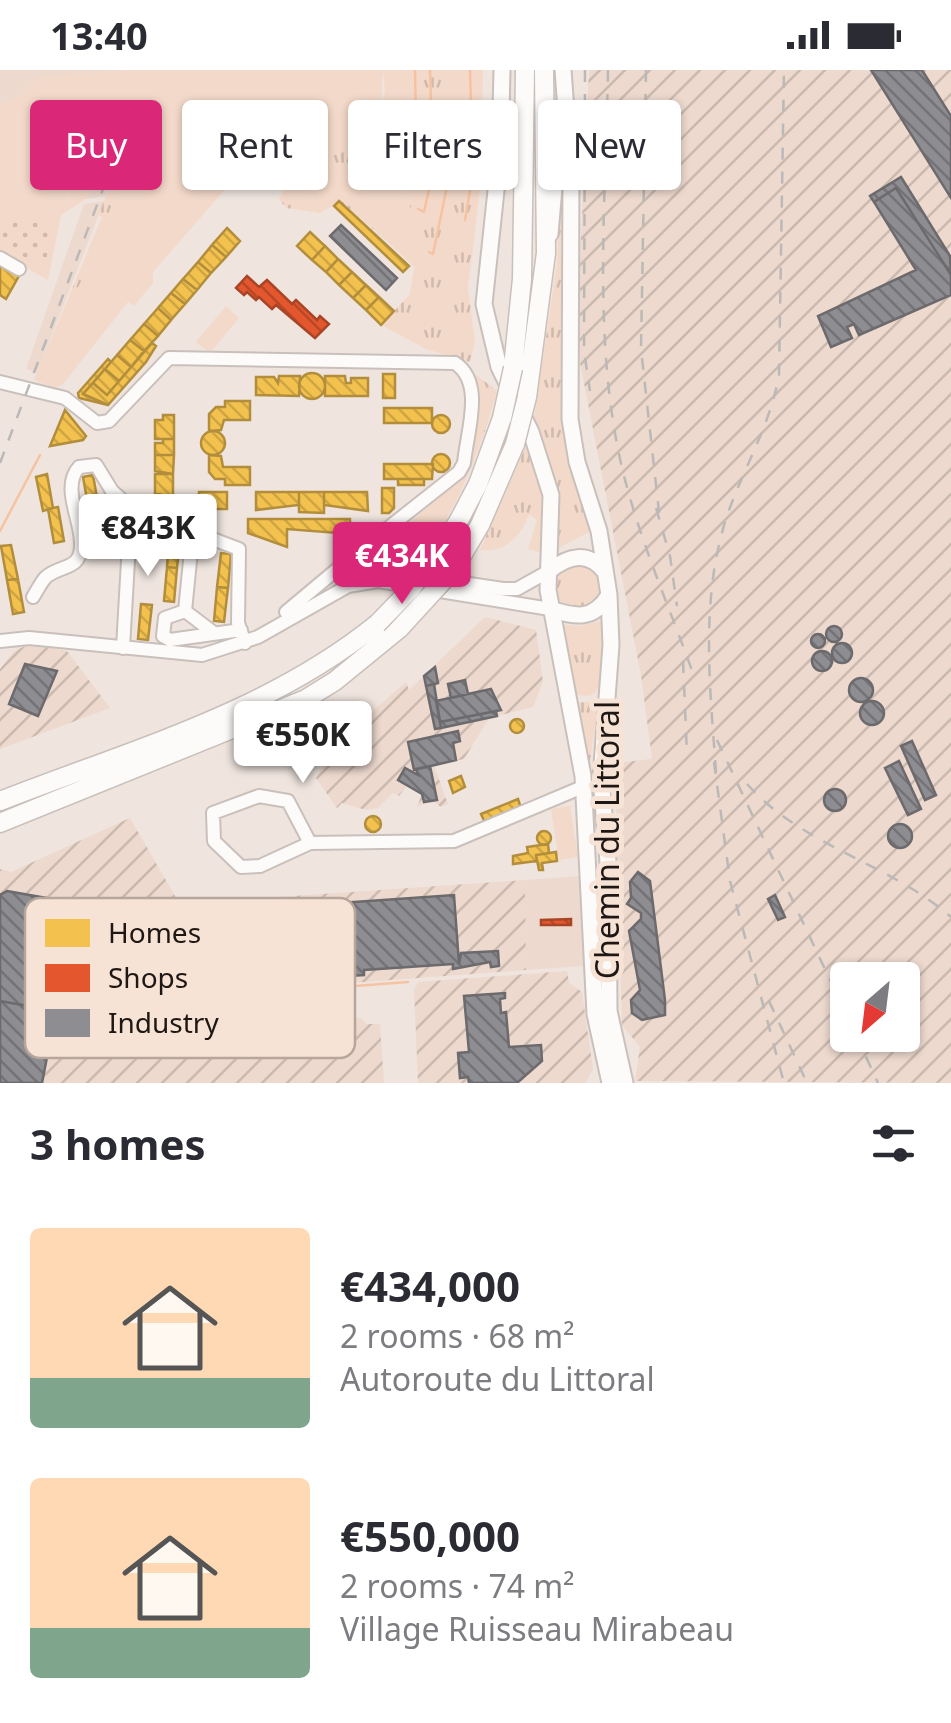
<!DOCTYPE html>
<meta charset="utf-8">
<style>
body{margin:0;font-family:"Noto Sans",sans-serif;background:#f7f7f7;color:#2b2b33;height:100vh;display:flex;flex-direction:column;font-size:38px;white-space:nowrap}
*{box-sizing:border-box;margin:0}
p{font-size:32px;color:#7c7c81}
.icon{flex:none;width:55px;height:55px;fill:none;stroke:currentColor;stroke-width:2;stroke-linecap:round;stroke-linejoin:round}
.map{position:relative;height:1013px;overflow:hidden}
.details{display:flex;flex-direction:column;background:#fff;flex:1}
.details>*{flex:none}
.banner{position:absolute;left:30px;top:30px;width:892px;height:90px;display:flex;gap:20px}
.needle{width:65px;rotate:208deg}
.tools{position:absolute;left:830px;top:892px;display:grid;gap:20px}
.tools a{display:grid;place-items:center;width:90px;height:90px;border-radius:10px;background:#fff;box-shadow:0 2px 8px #0004;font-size:50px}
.price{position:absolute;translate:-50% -85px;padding:0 22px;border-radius:10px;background:#fff;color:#222;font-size:32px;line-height:65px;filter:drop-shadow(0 2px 5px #0008)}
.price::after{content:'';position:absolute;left:50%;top:60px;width:30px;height:22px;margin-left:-15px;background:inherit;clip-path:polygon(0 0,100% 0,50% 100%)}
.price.current{background:#db2777;color:#fff}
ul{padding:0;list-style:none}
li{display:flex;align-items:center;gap:30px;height:250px;padding:0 30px}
li span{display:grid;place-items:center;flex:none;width:280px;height:200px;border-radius:10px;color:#555}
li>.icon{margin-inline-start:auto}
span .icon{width:120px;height:120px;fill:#fffc;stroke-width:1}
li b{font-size:42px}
h2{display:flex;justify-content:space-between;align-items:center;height:120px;padding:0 30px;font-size:42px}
.tag{padding:0 35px;border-radius:10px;background:#fff;box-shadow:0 2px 8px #0004;font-size:35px;line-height:90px}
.tag.current{background:#db2777;color:#fff}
.status{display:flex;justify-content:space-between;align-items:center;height:70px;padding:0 50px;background:#fff;direction:ltr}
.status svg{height:28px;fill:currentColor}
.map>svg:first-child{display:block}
.built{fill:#edd9ce}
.industrial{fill:url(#industrial-furrows);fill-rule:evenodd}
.grass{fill:url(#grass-tufts)}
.park{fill:#f3d9c9}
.garden{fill:url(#garden-dots)}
.homes{fill:url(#homes-back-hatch);stroke:#b28e3c;stroke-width:2.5}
.shops{fill:url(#shops-back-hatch);stroke:#a94426;stroke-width:2.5}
.industry{fill:url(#industry-back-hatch);stroke:#6c6a6c;stroke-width:2.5}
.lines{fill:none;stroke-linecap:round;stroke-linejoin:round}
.stream{stroke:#f6c3a2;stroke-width:2.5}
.minor-casing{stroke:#c9c0bb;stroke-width:16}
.major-casing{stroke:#c9c0bb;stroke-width:19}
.highway-casing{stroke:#c9c0bb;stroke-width:21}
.minor{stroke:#fdfbfa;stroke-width:12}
.major{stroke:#fdfbfa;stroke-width:15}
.highway{stroke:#fdfbfa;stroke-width:18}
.rail{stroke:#bbb9b7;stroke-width:2.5;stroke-dasharray:12 12;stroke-linecap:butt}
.highway-bridge-casing{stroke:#c9c0bb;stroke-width:21;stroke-linecap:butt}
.highway-bridge{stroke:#fdfbfa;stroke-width:18}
.labels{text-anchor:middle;stroke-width:10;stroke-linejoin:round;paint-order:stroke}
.street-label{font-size:32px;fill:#1e1713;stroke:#f7e3d6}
.key{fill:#f7e3d6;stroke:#b6a69c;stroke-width:2.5}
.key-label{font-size:28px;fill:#1e1713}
</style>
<div class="status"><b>13:40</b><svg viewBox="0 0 49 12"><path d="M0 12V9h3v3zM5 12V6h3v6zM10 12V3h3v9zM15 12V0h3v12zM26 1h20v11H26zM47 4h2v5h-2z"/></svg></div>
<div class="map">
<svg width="951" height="1013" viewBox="0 0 951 1013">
<defs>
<pattern id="industrial-furrows" width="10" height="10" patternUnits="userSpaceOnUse" patternTransform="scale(2.5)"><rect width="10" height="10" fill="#edd9ce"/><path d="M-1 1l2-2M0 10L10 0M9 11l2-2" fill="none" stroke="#cbbab0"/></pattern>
<pattern id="grass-tufts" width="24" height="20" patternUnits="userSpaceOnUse" patternTransform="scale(2.5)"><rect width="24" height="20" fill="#f3d9c9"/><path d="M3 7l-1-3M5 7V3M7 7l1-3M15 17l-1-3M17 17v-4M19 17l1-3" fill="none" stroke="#d0baac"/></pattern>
<pattern id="garden-dots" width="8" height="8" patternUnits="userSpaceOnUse" patternTransform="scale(2.5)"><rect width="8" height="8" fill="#f3d9c9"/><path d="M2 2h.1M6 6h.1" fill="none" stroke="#d0baac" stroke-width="1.8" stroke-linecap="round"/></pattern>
<pattern id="homes-back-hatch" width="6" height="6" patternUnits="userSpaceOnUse" patternTransform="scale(2.5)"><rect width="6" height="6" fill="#f2c14e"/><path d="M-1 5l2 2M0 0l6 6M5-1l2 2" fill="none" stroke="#cfa543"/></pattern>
<pattern id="shops-back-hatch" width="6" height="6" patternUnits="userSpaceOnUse" patternTransform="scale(2.5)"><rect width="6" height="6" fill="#e4572e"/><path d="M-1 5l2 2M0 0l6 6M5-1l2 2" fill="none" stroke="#b84726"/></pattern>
<pattern id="industry-back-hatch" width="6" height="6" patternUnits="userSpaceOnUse" patternTransform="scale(2.5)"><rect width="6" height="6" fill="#8d8d92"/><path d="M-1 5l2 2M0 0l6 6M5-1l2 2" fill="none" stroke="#737276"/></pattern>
</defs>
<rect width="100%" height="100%" fill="#efe4de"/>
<path class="built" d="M0,0h129l-88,7 -29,25 -12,3z
M104,83l16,6 -14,37 -20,3z
M104,131l-67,172 -11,-4 58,-165z
M582,806l1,90 -57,4 -1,-90z"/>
<path class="industrial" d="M589,0h362v1013l-316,-2 5,-34 -18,-22 -7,-262 37,-4 -11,-84 -65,-333zM848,910h54v55h-54z
M485,547l51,13 7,52 -10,25 -44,11 -25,41 -30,7 14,38 -7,3 -10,-7 -14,7 5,-13 -15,-9 -8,11 -6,-3 -15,15 -12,2 -24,-7 -5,5 -21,-30 19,-34 71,-62 3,8z
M30,574l37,7 43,57 -110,41v-80l14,-18z
M130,748l116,201 13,4 102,-5 6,6h13l4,59h-384v-214l11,3z
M525,810l1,90 -258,19 -47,-88z
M567,901l2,12 13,9 11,77 -8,14h-167l-4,-94 5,-7z"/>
<path class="grass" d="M383,0h100l-2,112 -13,106 7,54 -5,20 -44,-13 -45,-24 29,-31 4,-27 10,8 -22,-106 -21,-63 4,-14z
M266,24l102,73 -27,30 45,43 -46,-39 -20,12 -34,-5 -7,-9 12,-22 -11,-10 15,-17 -17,-15 -34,36 -25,-22z
M94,59c29,0 43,17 47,44l-7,11 -28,12 14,-37 -16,-6 -18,46 -19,3 7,-44z
M564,63l-1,287 28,111 -34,18 -5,-74 -19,-51 24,-160z
M104,131l12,8 -42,88 -7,4 35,-84 -4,-2z
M475,304l22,17c-18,66 -42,123 -83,178 -15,-3 -26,-13 -24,-29l71,-62 10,-27z
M526,376l15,42 1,65 -14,-4 9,-29 -8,-6c-9,24 -23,38 -49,36z
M555 517a23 23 0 1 1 46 0a23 23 0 1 1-46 0Z
M605,550c-1,22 7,93 -31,72l-16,-68 22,2z
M573,632h25l-9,68z"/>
<path class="park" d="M129,0h254l-2,36 21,63 23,108 -85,-80 28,-30 -102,-72 -47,54 23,21 -89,102v11l-19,23 -6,-4 -65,82 -8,4 -21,-8 33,-79 7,-5 42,-87 -12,-8 2,-5 28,-13 7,-10c-4,-26 -22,-51 -51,-42l-16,27 -7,43 19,-2 -25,16 -13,65 -48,-27v-148l12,-3 28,-25z
M226,236l13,12 -29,35 -14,-11z
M570,736l8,51 -19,3 -8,-51z"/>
<path class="garden" d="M0,147l54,3 -9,47 -45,-22z"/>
<path class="homes" d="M278,64l18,16 -22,24 -18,-16z
M339,131l70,65 -6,6 -69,-66z
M227,158l13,13 -14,16 -14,-12z
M310,162l15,14 -13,14 -15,-14z
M212,175l14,12 -15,16 -13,-11z
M325,176l13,13 -12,13 -14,-12z
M338,189l14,13 -13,13 -13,-13z
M198,192l13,11 -14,17 -14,-11z
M0,193l20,11 -14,25 -6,-4z
M352,202l14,13 -13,13 -14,-13z
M183,209l14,11 -12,14 -14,-11z
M366,215l13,12 -13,13 -13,-12z
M171,223l14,11 -14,16 -13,-12z
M379,227l15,14 -13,14 -15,-15z
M158,238l13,12 -13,16 -14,-12z
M144,254l14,12 -14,15 -14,-11z
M130,270l14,11 -13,16 -14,-12z
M152,273l4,3 -10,16 -38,43 -25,-11 10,-11 14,12z
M117,285l14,12 -12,14 -14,-12z
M108,289l3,3 -28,32 25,11 -29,-7 -1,-5z
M105,299l14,12 -12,14 -14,-12z
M299 316a13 13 0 1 1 26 0a13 13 0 1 1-26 0Z
M383,304h12v24h-12z
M279,306h21l-1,20 -43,-1v-18h18l4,6z
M325,306h20l1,7h5v-5h17v18h-43z
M225,331h25v19h-26l-3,10 -12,1v-17l7,-7h9z
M384,338h48v15h-48z
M65,340l21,26 -3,4 -33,6z
M432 354a9 9 0 1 1 18 0a9 9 0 1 1-18 0Z
M163,345h11v24h-19v-19h8z
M201 373a12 12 0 1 1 24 0a12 12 0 1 1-24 0Z
M163,369h11v16h-19v-12h8z
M432 393a9 9 0 1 1 18 0a9 9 0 1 1-18 0Z
M155,385h19l-1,19 -18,-3z
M209,385l12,1 2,11h27v18h-25v-6h-10l-6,-7z
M384,394h49l-1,15h-48z
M47,404l6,34 -10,3 -7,-34z
M155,404h18v24l-18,-5z
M93,405l6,34 -10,2 -6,-34z
M398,409h26v6h-26z
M382,418h12v20l-5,5h-7z
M199,422h28v17h-28z
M256,422h43v13l-43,5z
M299,422h25v21l-25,-1z
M324,422h43l1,19 -44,-6z
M58,437l6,34 -10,2 -6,-34z
M248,449h102v15l-63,-5v18l-39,-14z
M170,462l11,1 -4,35 -10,-1z
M11,475l7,34 -11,1 -6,-34z
M221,483l10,1 -3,34 -11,-1z
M167,497l10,1 -3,34 -10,-1z
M18,509l6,33 -11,2 -6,-34z
M217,517l11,1 -4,34 -10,-1z
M141,534l11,1 -4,35 -10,-1z
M510 656a7 7 0 1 1 14 0a7 7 0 1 1-14 0Z
M461,706l4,11 -12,6 -4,-12z
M518,729l3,9 -36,15 -4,-9z
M365 754a8 8 0 1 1 16 0a8 8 0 1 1-16 0Z
M537 768a7 7 0 1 1 14 0a7 7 0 1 1-14 0Z
M548,774l1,9 -13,2 1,6 -24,3v-8l15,-3 -1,-6z
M556,782l1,9 -15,2 1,7h-4l-3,-15z"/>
<path class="shops" d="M247,206l12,11 8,-7 25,24 4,-4 21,20 3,-4 9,8 -14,14 -39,-33 -4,4 -13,-12 -3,3 -9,-8 -3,3 -8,-7z
M571,849v6h-30v-5z"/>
<path class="industry" d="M871,0h51l29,46v82z
M901,107l49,79 1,19 -55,-87 -22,14 -4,-6z
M896,118l55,87v20l-92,40 -5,-11 -7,3 5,11 -21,9 -13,-31 98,-46 -42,-68z
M341,155l56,53 -11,12 -56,-54z
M826 564a8 8 0 1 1 16 0a8 8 0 1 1-16 0Z
M811 571a7 7 0 1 1 14 0a7 7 0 1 1-14 0Z
M832 583a10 10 0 1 1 20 0a10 10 0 1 1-20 0Z
M812 591a10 10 0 1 1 20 0a10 10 0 1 1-20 0Z
M25,594l32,7 -19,45 -29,-12z
M435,597l3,16 -12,3 -2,-10z
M849 620a12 12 0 1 1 24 0a12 12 0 1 1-24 0Z
M465,610l3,14 -17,4 -3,-14z
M434,614l7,44 -6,1 -9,-43z
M491,619l10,21 -61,12 -4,-21z
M860 643a12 12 0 1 1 24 0a12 12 0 1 1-24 0Z
M496,641l1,5 -56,12 -1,-6z
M458,661l2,10 -7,2 3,17 -42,10 -6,-28z
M912,671l24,54 -11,5 -24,-54z
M899,691l22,48 -13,6 -23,-47z
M430,696l7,34 -13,2 -2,-8 -24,-14 7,-12 13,7 -2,-6z
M824 730a11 11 0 1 1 22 0a11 11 0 1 1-22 0Z
M888 766a12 12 0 1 1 24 0a12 12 0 1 1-24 0Z
M638,802l12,9 15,119v15l-23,5 -10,-7 -1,-13 9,-10 -11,-59 12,-12v-6l-14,-9 4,-6 -1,-16z
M7,821l68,12 -19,108 -56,-10v-106z
M454,825l5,69 2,-11 37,-2 1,15 -8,1 -1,-5 -37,7v-5l-89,6v5l-14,1v-5l-19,1 -5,-68z
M775,825l10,22 -7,3 -10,-21z
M505,923v5l-5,1 1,14 5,-1 3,35 32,-2 1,16 -25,22h-48l-1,-6 -8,1 -2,-25 11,-1 -5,-56z
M0,931l56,10 -14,72h-42z"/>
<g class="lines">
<path class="stream" d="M415,0l2,99
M410,103l5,3 2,-5 33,1 -17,82 -4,-2
M418,139l6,3 9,-41 -3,-101
M465,150l8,-47 -3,-103
M0,461l40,-76
M262,923l146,-11"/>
<defs>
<path id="minor" d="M0,188l19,11
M0,312l65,16 32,25 12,-2 60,-63 286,5c30,20 12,68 9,100l-5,9 -81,64 -17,24 4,22
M193,461l-8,80 -20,7 -2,18 7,4 71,-10
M378,466l12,31 -4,5
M33,527c4,-6 8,-15 13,-20 15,-13 36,-6 35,-34 0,-24 -20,-56 -2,-76l17,-2 16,26 19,17 108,41 -1,74 7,20
M185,541l29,22
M286,542l55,-46 20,-6 48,15 94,14h14l32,-18
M0,571l29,-3 173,17 56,-18 90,-51 30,-5 172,28
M123,578l8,-140
M310,773l-50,23 -19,1 -27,-26 -1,-28 46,-17 29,5 22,42 144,-2 131,-55"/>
<path id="major" d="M502,0l-2,83 -16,151 15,63 32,65 20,63 -3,95 35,186 12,238 15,69
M563,0l8,107 -1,242 7,43 22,69 10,64 2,50 -10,133 7,84 1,149 16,72
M550,164l10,-116
M549,501c19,-15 39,-21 56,1
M550,539c26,8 43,12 59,-14"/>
<path id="highway" d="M513,298l9,-89 3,-209
M527,327l19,-144 -2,-183
M458,452l20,-38 24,-66
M480,455l35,-81
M0,731c130,-51 267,-88 377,-177
M0,753l306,-124 29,-18 65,-53"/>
</defs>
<use href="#minor" class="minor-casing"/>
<use href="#major" class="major-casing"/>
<use href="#highway" class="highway-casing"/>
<use href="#minor" class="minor"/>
<use href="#major" class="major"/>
<use href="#highway" class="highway"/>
<path class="rail" d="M585,0l-1,281 6,40
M608,0c-2,121 -14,256 9,374 15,80 50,156 77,232
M646,0l-5,279 19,172
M0,393l115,-306
M656,438l14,48 7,50
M683,591l4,94
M717,670l131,278
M714,692l16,119 54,202
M716,702c-6,-85 -16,-171 10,-253 16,-49 44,-92 53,-144l5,-305
M747,714c55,62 142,79 204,133
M769,931l38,82
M856,965l22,48"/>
<defs>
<path id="highway-bridge" d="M502,348l11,-50
M515,374l12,-47
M377,554l34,-35 47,-67
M400,558l54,-59 26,-44"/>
</defs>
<use href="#highway-bridge" class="highway-bridge-casing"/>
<use href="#highway-bridge" class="highway-bridge"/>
</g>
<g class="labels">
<g class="street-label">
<text transform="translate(608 770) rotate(-90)" y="11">Chemin du Littoral</text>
</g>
</g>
<rect x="25" y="828" width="330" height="160" rx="15" class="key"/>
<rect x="45" y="849" width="45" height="28" fill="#f2c14e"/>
<rect x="45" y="894" width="45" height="28" fill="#e4572e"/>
<rect x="45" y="939" width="45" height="28" fill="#8d8d92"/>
<g class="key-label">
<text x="108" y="873">Homes</text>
<text x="108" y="918">Shops</text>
<text x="108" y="963">Industry</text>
</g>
</svg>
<div class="tools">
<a><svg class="needle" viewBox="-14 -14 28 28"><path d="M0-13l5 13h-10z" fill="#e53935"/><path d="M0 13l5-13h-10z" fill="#7c7c81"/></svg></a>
</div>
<b class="price" style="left:148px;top:509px">€843K</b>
<b class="price current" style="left:402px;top:537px">€434K</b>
<b class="price" style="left:303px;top:716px">€550K</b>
<div class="banner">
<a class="tag current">Buy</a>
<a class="tag">Rent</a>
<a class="tag">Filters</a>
<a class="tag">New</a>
</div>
</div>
<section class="details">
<h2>3 homes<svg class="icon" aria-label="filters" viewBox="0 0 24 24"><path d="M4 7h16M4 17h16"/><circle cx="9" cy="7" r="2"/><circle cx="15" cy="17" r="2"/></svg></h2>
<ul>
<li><span style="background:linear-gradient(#ffd9b3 75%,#7fa58c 0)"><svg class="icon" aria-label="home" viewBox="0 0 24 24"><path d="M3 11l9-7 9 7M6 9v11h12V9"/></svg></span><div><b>€434,000</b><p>2 rooms · 68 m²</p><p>Autoroute du Littoral</p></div></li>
<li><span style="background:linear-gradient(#ffd9b3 75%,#7fa58c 0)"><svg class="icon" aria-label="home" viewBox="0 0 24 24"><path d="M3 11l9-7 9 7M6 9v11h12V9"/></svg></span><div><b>€550,000</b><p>2 rooms · 74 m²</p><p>Village Ruisseau Mirabeau</p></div></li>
</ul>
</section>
